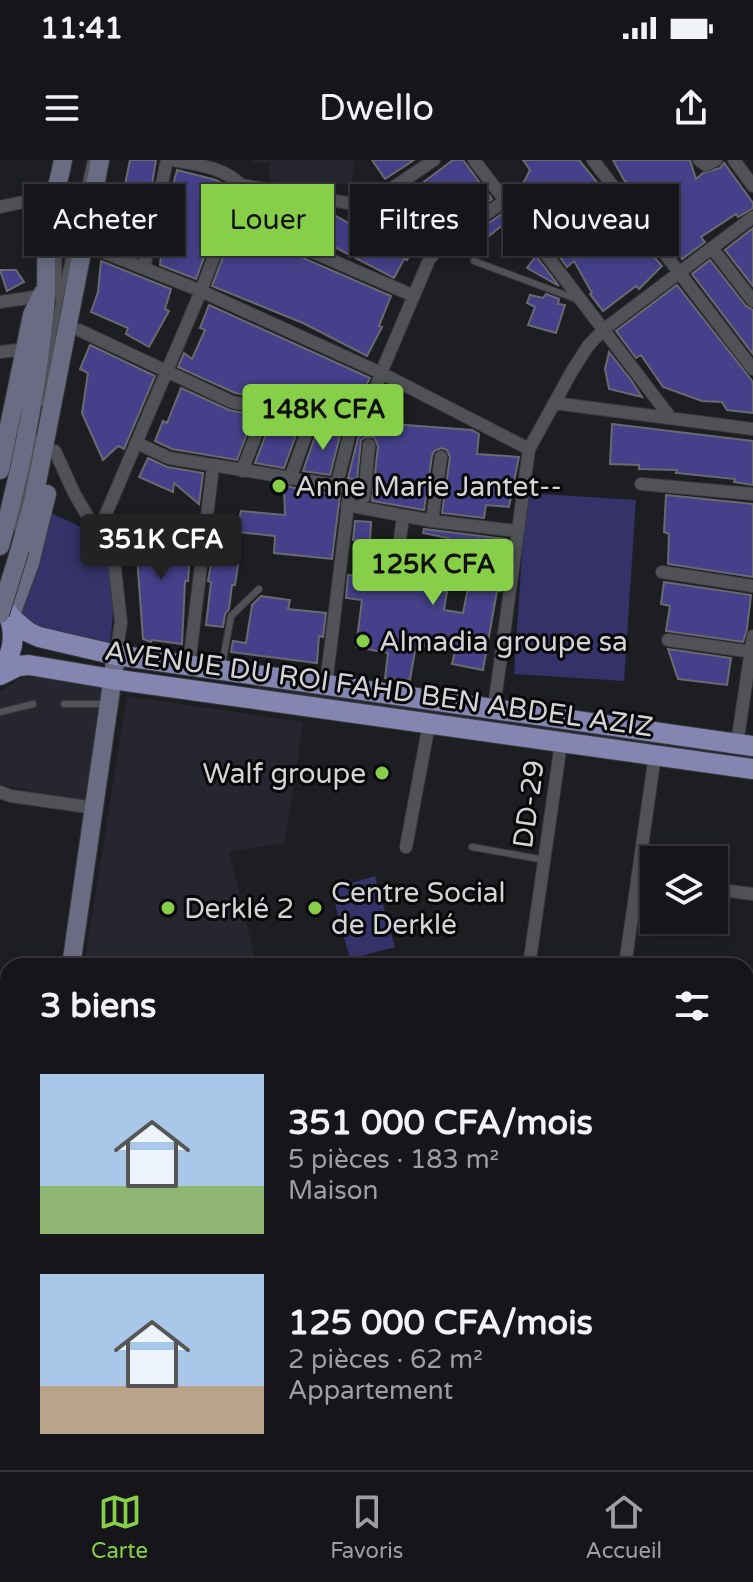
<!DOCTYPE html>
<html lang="fr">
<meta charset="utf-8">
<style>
body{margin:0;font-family:"Varela Round",sans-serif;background:#232327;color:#f1f3f6;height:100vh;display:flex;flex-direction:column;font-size:30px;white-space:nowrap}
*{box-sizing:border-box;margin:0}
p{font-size:26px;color:#9e9fa2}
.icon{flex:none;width:44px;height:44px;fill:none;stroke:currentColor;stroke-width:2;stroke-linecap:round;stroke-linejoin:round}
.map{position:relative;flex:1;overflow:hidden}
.drawer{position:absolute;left:0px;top:798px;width:754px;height:512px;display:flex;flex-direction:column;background:#16161a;border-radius:24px 24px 0 0;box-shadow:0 4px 12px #0003,0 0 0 2px #353539}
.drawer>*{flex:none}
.hud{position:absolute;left:24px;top:24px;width:706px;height:72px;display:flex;gap:16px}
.controls{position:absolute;left:640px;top:686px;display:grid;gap:16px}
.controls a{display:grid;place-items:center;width:88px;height:88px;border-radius:0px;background:#16161a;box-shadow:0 4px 12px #0003,0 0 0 2px #353539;font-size:40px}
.price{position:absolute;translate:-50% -68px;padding:0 18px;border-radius:8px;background:#88cf49;color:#111;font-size:26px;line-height:52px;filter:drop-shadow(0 2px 4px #0008)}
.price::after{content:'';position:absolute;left:50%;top:48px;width:24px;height:18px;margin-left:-12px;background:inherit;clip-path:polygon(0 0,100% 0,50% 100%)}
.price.on{background:#222;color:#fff}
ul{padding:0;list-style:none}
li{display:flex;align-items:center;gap:24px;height:200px;padding:0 40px}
li span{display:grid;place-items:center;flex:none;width:224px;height:160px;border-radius:0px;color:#555}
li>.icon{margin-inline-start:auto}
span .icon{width:96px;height:96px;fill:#fffc;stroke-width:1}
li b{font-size:34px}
h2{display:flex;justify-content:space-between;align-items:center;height:96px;padding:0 40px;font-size:34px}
.chip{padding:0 28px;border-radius:0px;background:#16161a;box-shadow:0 4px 12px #0003,0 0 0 2px #353539;font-size:28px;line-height:72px}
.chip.on{background:#88cf49;color:#111}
.status{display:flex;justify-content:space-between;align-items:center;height:56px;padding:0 40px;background:#16161a;direction:ltr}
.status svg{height:22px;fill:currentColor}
header{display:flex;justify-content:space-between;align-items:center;height:104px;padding:0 40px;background:#16161a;font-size:36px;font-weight:600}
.menu{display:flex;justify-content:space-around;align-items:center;height:112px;border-top:2px solid #353539;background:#16161a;font-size:22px;color:#9e9fa2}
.menu a{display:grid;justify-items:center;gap:4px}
.menu .on{color:#88cf49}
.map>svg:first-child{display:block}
.built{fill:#25262f}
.green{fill:#353269}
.building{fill:#454089;stroke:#69696f;stroke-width:2}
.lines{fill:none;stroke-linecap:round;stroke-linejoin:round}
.lane-casing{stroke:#39393c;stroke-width:8}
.street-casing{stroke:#39393c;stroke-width:14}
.secondary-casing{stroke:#39393c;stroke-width:20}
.primary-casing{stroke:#39393c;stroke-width:22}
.lane{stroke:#515257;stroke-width:6}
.street{stroke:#515257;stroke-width:12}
.secondary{stroke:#6a6c84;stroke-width:18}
.primary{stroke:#8485b1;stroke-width:20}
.secondary-bridge-casing{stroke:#39393c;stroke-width:20;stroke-linecap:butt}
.secondary-bridge{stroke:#6a6c84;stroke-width:18}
.poi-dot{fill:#88cf49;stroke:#08080a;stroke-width:3}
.labels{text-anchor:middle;stroke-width:6;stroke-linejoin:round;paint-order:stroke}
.poi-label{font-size:28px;fill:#d4d4d7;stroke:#08080a;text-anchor:start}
.street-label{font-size:28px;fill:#d4d4d7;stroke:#08080a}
</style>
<div class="status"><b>11:41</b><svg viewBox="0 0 49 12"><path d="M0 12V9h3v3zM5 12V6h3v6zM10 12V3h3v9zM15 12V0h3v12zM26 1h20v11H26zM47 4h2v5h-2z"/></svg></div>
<header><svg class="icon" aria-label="menu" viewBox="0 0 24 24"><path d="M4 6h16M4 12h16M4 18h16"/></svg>Dwello<svg class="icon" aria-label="share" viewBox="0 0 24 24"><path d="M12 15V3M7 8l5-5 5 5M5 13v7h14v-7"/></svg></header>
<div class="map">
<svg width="753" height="1310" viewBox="0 0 753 1310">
<rect width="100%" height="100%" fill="#1d1e22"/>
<path class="built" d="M253,0h101l-2,25 -82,-4 -1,-18 -16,-1z
M33,517l74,8 -18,117 -89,-17v-93l21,-14z
M255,524l498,69v9l-500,-71z
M127,536l176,26 -18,121 -56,8 28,115h-173z"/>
<path class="green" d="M526,333l110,7 -12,181 -110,-7z
M51,353c12,6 24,10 35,17 36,24 28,76 24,113 -21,-3 -96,-7 -89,-41 2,-9 12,-18 15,-28 7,-19 10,-41 15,-61z
M375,716l20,71 -45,12 -19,-70z"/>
<path class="building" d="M130,0h26l-6,36 -4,17 -4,-1 -10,42 -28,-11 -6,-6 15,-50 11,3z
M372,0h42l-29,19z
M453,0h10l29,39 -26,18 -16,-21 -19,15 12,21 -12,11 -6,-16 -18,33 -3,-1 -10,19 -75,-39 2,-3 -27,-10 8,-22 20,4 37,21 6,-13 52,-29z
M523,0h56l52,64 5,8 -1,3 27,31 -23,23 -3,-3 -33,25 -13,-17 2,-1 -18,-32 -7,6 -20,-27 1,-2 -3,-3 5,-6 -25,-17 -10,-13 15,-29z
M613,0h77l6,19 7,-6 17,-5 4,-5 29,40v5l-15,9 -2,-3 -35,23 4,5 -23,17 -32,-44 3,-3 -29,-32z
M177,10l39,10 14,8 -34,91 -36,-14 4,-46z
M247,35l28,5 -7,23 -27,-12z
M503,53l6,7 -25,20 -7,15 -11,-5 -4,6 -13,-5z
M234,68l157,68 -12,30 3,1 -15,29 -64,-33 -91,-37z
M753,68v58l-28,-36z
M536,96l23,30 -32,-18z
M710,100l36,46 7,4v44l-61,-80z
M101,101l70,28 -6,20 4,2 -20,36 -23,-13 2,-6 -37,-16 7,-20z
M0,110h16l8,12 -17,9z
M677,125l76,97v31l-26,-3 -5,-8 -20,-1 -39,-14 -22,-32 -5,3 -20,-27z
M546,134l13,5 -1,5 7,1 -9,28 -28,-8 7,-18 -8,-4 3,-8 13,3z
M209,145l161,73 -15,29 4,2 -2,7 -122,-23 -57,-26 6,-14 8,6 13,-29 -5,-2z
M90,185l65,31 -31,73 -6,-3 -15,14 -21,-47 6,-40 -8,-4z
M609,192l22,28 11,17 -33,-8 -4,-20z
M181,228l48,22 25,5 -17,45 -65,-11 -17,-8 8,-20 4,2z
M272,259l28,5 -16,44 -29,-5z
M379,263l93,7 7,4 -2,20 42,3 -10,50 -23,-2 -2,13 -42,-5 8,-56 -3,-7 -6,-2 -7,3 -2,5 -8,54 -52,-9 6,-55 -4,-9h-8l-5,3 -4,40 -9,-2 11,-44h20z
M612,264l141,17v44l-19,-3 1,-3 -59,-6 1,-3 -38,-1v-4l-29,-1z
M318,268l23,4 -11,43 -27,-4z
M148,298l19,9 36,6 -4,31 -25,-21 -1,9 -34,-15z
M278,325l62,10 -8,64 -58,-6 1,-17 -38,-4 -2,19 5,1 -5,33h-3l-3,24 -4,5 -2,13 -17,-2 5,-43 -3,-1 11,-63 20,2 2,-9 44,4 -1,-25 -7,-2z
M666,335l87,9v73l-85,-13 1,-30 -5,-2z
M355,361l16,1 -1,19 -17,-1z
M127,364h42l-3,15 6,-1 -1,6 20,2 -3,35h-3l-3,63 -30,-4 -1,2 -8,-3 -6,-82z
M424,369l82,10 -5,52h-4l-14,79 -31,-6 3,-13 -39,-6 -6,35 -25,-2 3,-25 -32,-6 6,-47 -16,-2 2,-23 31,3 -1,5 20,4 6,-7 2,-16 15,1 -1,22 27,5 -3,18 19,3 5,-25 -22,-2 2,-48 -25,-5z
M664,422l87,13 -4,34 -4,13 -77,-11 4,-25 -9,-2z
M261,436l29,4 -2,9 38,4 -3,24 -4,-1 -2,27 -86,-11 2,-11 13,2 6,-38z
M668,489l63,9 -4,27 -49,-6z"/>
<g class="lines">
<defs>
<path id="lane" d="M474,101l102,38
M58,137l1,-76 4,-25
M41,243l17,-95 33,-148
M17,369l18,-91
M222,506l9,-50 28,-27
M64,544h41
M0,552l33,-8
M472,687l73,13"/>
<path id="street" d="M173,0c25,5 50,7 68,25l125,21 68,-46
M474,0l196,257
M593,0l160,209
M699,0l7,5 10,-5
M734,0l19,26
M0,47l56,-12
M230,56l184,80
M274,76l12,-43
M83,84l118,47 180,82 148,76
M712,88l41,53
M144,108l23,-108
M0,142l41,-6
M79,170l153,72 120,23h11l18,-52 48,-113 12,-15 65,-45
M0,192l26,-3
M554,243l199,26
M137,283l32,15 196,32
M55,291l19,42 34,58 7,18 6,53 -5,33
M242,311l24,-62
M290,319l22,-61
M641,324l112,10
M336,327l16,-62
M364,337l5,-52
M347,345l85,16 85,10
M432,361l9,-64
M97,375l104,-244 40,-106
M662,412l91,14
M395,418l8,-62
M668,480l85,12
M189,505l24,-199
M326,524l24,-196
M494,548l35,-259 43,-78 16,-25 15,-16 150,-113
M737,584l16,-108
M0,632l11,4 84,12
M406,687l23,-123
M637,719l17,2
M714,729l39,5
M529,806l32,-223
M625,806l30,-211
M0,818l8,1
M746,821l7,1
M746,924l7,1
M746,1012l7,1
M0,1036l8,2
M746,1085l7,1
M746,1125l7,1
M653,1302l56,8
M183,1310l2,-8
M264,1310l1,-8
M379,1310l1,-8
M460,1310l2,-8
M552,1310l1,-8
M625,1310l1,-8"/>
<path id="secondary" d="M0,310l32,-155 10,-21
M0,386c21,-74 36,-152 44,-229 4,-26 1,-53 3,-79 2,-26 11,-52 16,-78
M20,389l14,-51 66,-338
M10,457l20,-54 17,-69
M71,806l45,-311
M1,1310l7,-51"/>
<path id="primary" d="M10,457l18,15 11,5 77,18 637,91
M0,513c13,-19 17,-38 8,-60
M0,515l18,-9 11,-1 83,14 641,90"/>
</defs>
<use href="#lane" class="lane-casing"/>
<use href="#street" class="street-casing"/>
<use href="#secondary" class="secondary-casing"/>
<use href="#primary" class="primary-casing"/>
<use href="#lane" class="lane"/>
<use href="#street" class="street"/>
<use href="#secondary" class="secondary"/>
<use href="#primary" class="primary"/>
<defs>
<path id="secondary-bridge" d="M0,454l20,-65"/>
</defs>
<use href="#secondary-bridge" class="secondary-bridge-casing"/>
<use href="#secondary-bridge" class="secondary-bridge"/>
</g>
<g class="poi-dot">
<circle cx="279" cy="326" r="8"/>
<circle cx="363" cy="481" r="8"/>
<circle cx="382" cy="613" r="8"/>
<circle cx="168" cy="748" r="8"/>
<circle cx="315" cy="748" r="8"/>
</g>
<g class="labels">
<g class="poi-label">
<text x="295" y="336">Anne Marie Jantet--</text>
<text x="379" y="491">Almadia groupe sa</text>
<text x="366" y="623" text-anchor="end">Walf groupe</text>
<text x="331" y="742">Centre Social<tspan x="331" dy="32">de Derklé</tspan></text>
<text x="184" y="758">Derklé 2</text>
</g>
<g class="street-label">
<text transform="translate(379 528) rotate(8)" y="10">AVENUE DU ROI FAHD BEN ABDEL AZIZ</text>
<text transform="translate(528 644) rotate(-82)" y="10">DD-29</text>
</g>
</g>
</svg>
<div class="controls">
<a><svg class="icon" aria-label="layers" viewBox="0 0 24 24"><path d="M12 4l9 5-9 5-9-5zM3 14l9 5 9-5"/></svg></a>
</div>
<b class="price" style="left:323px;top:292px">148K CFA</b>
<b class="price on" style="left:161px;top:422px">351K CFA</b>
<b class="price" style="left:433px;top:447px">125K CFA</b>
<div class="hud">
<a class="chip">Acheter</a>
<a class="chip on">Louer</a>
<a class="chip">Filtres</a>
<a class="chip">Nouveau</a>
</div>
<section class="drawer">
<h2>3 biens<svg class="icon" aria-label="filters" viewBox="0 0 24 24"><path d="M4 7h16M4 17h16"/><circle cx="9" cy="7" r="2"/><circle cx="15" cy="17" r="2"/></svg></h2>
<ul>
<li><span style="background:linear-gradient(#a9c7e8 70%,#8fb573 0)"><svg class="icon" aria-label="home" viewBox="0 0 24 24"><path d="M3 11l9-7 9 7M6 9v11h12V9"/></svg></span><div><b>351 000 CFA/mois</b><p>5 pièces · 183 m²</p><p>Maison</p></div></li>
<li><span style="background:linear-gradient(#a9c7e8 70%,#b9a48a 0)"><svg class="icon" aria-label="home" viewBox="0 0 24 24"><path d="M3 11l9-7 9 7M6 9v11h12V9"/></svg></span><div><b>125 000 CFA/mois</b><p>2 pièces · 62 m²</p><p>Appartement</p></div></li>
</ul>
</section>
</div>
<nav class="menu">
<a class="on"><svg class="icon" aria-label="map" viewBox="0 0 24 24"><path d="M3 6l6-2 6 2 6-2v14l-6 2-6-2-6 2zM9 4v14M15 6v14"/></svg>Carte</a>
<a><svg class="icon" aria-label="saved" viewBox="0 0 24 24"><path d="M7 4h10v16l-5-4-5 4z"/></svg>Favoris</a>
<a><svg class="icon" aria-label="home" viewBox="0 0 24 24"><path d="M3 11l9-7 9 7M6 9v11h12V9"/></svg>Accueil</a>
</nav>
